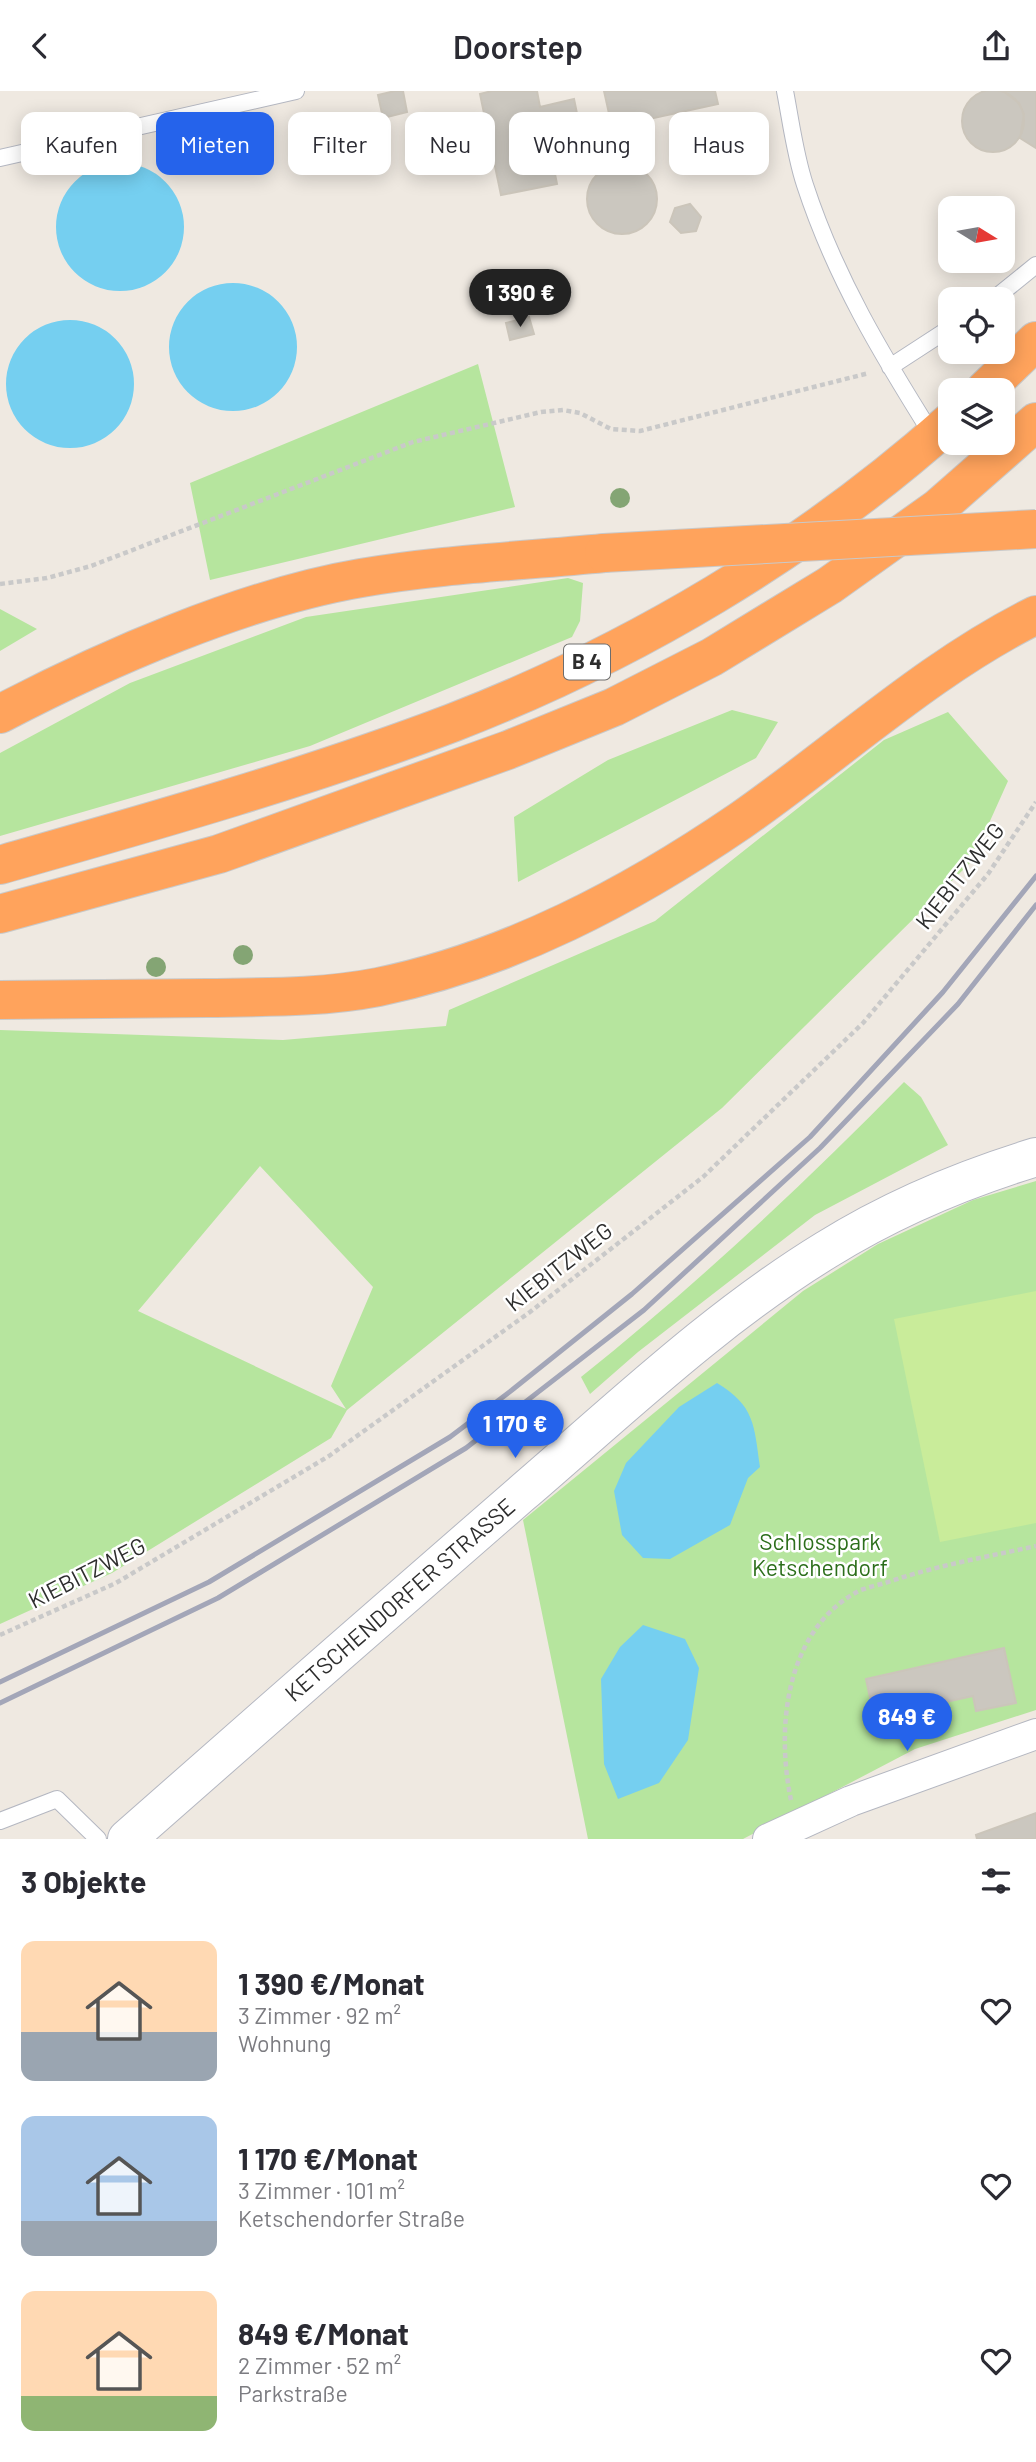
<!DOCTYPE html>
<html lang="de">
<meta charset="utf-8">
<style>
body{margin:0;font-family:Barlow,sans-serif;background:#f2f2f3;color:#2b2b33;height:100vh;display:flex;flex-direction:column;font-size:26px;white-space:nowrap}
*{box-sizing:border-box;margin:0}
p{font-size:23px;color:#7c7c81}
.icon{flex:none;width:38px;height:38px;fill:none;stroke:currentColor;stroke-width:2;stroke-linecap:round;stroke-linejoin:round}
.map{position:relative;height:1748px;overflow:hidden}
.side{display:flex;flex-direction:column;background:#fff;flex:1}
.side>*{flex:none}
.guide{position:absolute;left:21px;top:21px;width:994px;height:63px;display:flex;gap:14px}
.needle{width:46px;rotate:101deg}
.fabs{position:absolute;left:938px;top:105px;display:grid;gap:14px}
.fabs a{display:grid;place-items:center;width:77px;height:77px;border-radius:14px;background:#fff;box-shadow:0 4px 18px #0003;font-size:35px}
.price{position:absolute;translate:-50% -60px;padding:0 16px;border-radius:24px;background:#2563eb;color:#fff;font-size:23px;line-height:46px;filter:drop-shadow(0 2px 4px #0008)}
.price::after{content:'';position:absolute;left:50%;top:42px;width:21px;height:16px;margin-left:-10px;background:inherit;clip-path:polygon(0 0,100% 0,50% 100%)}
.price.current{background:#222;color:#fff}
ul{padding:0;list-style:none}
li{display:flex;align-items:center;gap:21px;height:175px;padding:0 21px}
li span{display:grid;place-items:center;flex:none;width:196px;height:140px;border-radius:14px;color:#555}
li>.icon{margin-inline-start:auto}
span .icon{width:84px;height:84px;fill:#fffc;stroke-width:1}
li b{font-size:30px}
h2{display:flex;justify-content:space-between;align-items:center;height:84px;padding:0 21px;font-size:30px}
.pill{padding:0 24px;border-radius:14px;background:#fff;box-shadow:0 4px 18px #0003;font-size:24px;line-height:63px}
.pill.current{background:#2563eb;color:#fff}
header{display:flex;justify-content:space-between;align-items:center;height:91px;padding:0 21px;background:#fff;font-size:32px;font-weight:600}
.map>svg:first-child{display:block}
.green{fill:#b6e59e;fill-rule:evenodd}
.pitch{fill:#c9ec9a}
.water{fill:#75cff0}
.building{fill:#cbc7bf;stroke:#cbc5ba;stroke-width:2}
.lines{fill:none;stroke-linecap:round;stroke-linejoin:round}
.lane-casing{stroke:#b4b7c1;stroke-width:18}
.street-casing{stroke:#b4b7c1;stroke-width:32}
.secondary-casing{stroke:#b4b7c1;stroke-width:40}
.highway-casing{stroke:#c9c9c9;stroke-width:40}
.path{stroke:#c9c9c9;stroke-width:4.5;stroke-dasharray:5 3.5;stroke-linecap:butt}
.lane{stroke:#fff;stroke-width:16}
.street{stroke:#fff;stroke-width:30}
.secondary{stroke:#fff;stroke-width:38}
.highway{stroke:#ffa35c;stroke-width:38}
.rail{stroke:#a3a6b8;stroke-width:5}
.highway-bridge-casing{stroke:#c9c9c9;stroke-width:40;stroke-linecap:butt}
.highway-bridge{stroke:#ffa35c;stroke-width:38}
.tree{fill:#84a574}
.labels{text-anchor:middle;stroke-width:5;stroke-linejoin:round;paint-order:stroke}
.shield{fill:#fff;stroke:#6d6d6d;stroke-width:2}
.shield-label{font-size:21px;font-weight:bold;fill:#2e2e2e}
.street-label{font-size:23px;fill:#2e2e2e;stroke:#fff}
.park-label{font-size:23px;fill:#2c6e1b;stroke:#fff}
</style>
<header><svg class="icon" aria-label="back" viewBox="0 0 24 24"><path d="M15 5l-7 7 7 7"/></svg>Doorstep<svg class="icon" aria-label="share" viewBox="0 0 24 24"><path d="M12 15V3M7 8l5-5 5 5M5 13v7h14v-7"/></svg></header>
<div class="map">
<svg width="1036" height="1748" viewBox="0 0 1036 1748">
<rect width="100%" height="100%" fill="#efe9e1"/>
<path class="green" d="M478,273l37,143 -305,73 -20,-97z
M568,487l15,5 -3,38 -8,16 -262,109 -310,90v-83l130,-70 176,-66z
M0,518l37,20 -37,22z
M732,619l46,12 -22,36 -238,124 -4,-65 94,-57z
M948,621l60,69 -36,80 -250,247 -375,302 -16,28 -219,135 -112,51v-594l283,10 163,-14 3,-16 206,-89 229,-181zM260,1075l113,121 -42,99 15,23 -208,-98z
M904,991l17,15 27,48 -133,70 -177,137 -48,42 -9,-17c114,-91 221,-191 323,-295z
M1036,1090v529l-121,39 -172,90h-155l-65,-319 280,-229 75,-47 95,-44z"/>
<path class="pitch" d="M1036,1200v232l-96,19 -46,-223z"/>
<path class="water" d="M56 136a64 64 0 1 1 128 0a64 64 0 1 1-128 0Z
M169 256a64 64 0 1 1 128 0a64 64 0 1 1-128 0Z
M6 293a64 64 0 1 1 128 0a64 64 0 1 1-128 0Z
M717,1292c38,23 37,42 43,84l-12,11 -18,47 -60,34 -27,-1 -21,-23 -8,-44 12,-28 53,-56z
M643,1534l42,14 14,29 -11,72 -29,43 -41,16 -14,-35 -3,-85 19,-32z"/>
<path class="building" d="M962 30a31 31 0 1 1 62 0a31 31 0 1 1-62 0Z
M395,0h8l4,21 -24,6 -5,-23z
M492,0h45l3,16 34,-8 11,53 -33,7 5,25 -56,11 -21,-101z
M604,0h111l3,13 -106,23z
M1003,0h33v57l-16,-10 4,-24 -5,-11z
M587 108a35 35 0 1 1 70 0a35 35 0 1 1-70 0Z
M690,113l11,13 -5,14 -15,2 -11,-11 5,-14z
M529,226l5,17 -24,6 -4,-17z
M1004,1557l12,55 -40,8 -3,-15 -59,13 3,13 -40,9 -11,-52z
M1036,1722v26h-59l-1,-4z"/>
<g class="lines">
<defs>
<path id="lane" d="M785,0c6,31 10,64 20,94 30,92 77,170 128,251
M0,67l296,-67
M994,208l42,-34
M890,276l60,-39
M0,1730l57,-22 41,40"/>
<path id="street" d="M768,1748l83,-38 185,-67"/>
<path id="secondary" d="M127,1748c131,-115 262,-231 394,-345 98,-84 194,-176 305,-244 64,-40 138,-71 210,-93"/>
<path id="highway" d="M985,299l51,-49
M0,623c105,-55 244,-116 361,-136 80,-14 162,-17 243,-25
M0,774c151,-43 304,-86 452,-142 181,-70 353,-172 498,-301
M0,823l219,-60 289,-104 106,-43 98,-50 118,-72 108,-77 98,-86
M0,909c69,-1 138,-1 206,-2 57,-1 116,0 172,-11 131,-27 252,-91 362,-166 98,-68 189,-153 296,-206"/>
</defs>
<use href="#lane" class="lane-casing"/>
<use href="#street" class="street-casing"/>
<use href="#secondary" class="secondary-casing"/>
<use href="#highway" class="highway-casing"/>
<path class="path" d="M0,493l47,-6 44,-12 322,-124 128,-30 22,-2 17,3 31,16 29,2 229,-58
M0,1544l116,-52 213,-127 201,-144 173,-135 160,-154 125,-149 48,-72
M791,1709c-15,-71 -6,-167 64,-207 8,-5 20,-7 30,-10 49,-17 101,-26 151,-37"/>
<use href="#lane" class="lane"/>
<use href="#street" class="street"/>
<use href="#secondary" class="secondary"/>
<use href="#highway" class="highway"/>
<path class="rail" d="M0,1591l209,-100 241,-145 62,-47 120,-96 178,-157 133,-145 93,-116
M0,1612l218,-105 248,-150 178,-138 176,-162 138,-144 78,-99"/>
<defs>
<path id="highway-bridge" d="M604,462l432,-24"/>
</defs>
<use href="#highway-bridge" class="highway-bridge-casing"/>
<use href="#highway-bridge" class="highway-bridge"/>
</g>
<g class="tree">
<circle cx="620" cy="407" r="10"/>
<circle cx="243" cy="864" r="10"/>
<circle cx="156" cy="876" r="10"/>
</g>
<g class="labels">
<rect class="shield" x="564" y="553.5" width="46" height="35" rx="5"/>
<g class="shield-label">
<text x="587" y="578">B 4</text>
</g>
<g class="street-label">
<text transform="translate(960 785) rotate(-52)" y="8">KIEBITZWEG</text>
<text transform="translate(559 1176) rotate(-38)" y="8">KIEBITZWEG</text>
<text transform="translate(87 1482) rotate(-27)" y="8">KIEBITZWEG</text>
<text transform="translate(400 1509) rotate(-41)" y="8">KETSCHENDORFER STRASSE</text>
</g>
<g class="park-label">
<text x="820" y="1459">Schlosspark<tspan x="820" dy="26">Ketschendorf</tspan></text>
</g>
</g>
</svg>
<div class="fabs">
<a><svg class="needle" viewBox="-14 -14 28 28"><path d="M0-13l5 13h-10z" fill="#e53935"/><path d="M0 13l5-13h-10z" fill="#7c7c81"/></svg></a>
<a><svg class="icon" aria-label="locate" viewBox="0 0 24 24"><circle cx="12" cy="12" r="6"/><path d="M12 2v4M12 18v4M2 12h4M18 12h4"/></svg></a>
<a><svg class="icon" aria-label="layers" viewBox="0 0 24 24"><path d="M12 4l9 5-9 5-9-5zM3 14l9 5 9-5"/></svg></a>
</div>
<b class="price current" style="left:520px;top:238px">1 390 €</b>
<b class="price" style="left:515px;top:1369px">1 170 €</b>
<b class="price" style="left:907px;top:1662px">849 €</b>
<div class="guide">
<a class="pill">Kaufen</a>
<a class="pill current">Mieten</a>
<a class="pill">Filter</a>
<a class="pill">Neu</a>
<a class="pill">Wohnung</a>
<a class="pill">Haus</a>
</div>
</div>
<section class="side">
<h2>3 Objekte<svg class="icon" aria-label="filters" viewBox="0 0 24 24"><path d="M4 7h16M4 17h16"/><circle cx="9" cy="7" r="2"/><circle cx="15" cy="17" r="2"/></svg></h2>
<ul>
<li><span style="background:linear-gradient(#ffd9b3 65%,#9aa5b1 0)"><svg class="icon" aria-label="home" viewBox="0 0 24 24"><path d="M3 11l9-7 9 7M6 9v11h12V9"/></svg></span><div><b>1 390 €/Monat</b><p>3 Zimmer · 92 m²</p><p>Wohnung</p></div><svg class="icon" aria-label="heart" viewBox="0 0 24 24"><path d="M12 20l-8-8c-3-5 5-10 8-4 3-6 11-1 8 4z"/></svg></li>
<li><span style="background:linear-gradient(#a9c7e8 75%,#9aa5b1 0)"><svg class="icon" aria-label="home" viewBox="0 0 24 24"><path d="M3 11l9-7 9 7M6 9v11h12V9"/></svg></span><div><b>1 170 €/Monat</b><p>3 Zimmer · 101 m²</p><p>Ketschendorfer Straße</p></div><svg class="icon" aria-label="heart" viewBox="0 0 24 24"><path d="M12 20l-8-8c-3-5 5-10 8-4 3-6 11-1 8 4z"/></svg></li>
<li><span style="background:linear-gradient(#ffd9b3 75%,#8fb573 0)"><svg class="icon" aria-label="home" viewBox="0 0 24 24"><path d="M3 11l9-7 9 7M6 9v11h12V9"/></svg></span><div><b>849 €/Monat</b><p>2 Zimmer · 52 m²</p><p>Parkstraße</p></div><svg class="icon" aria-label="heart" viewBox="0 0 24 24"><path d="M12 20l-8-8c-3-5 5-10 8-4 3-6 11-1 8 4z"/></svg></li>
</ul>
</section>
